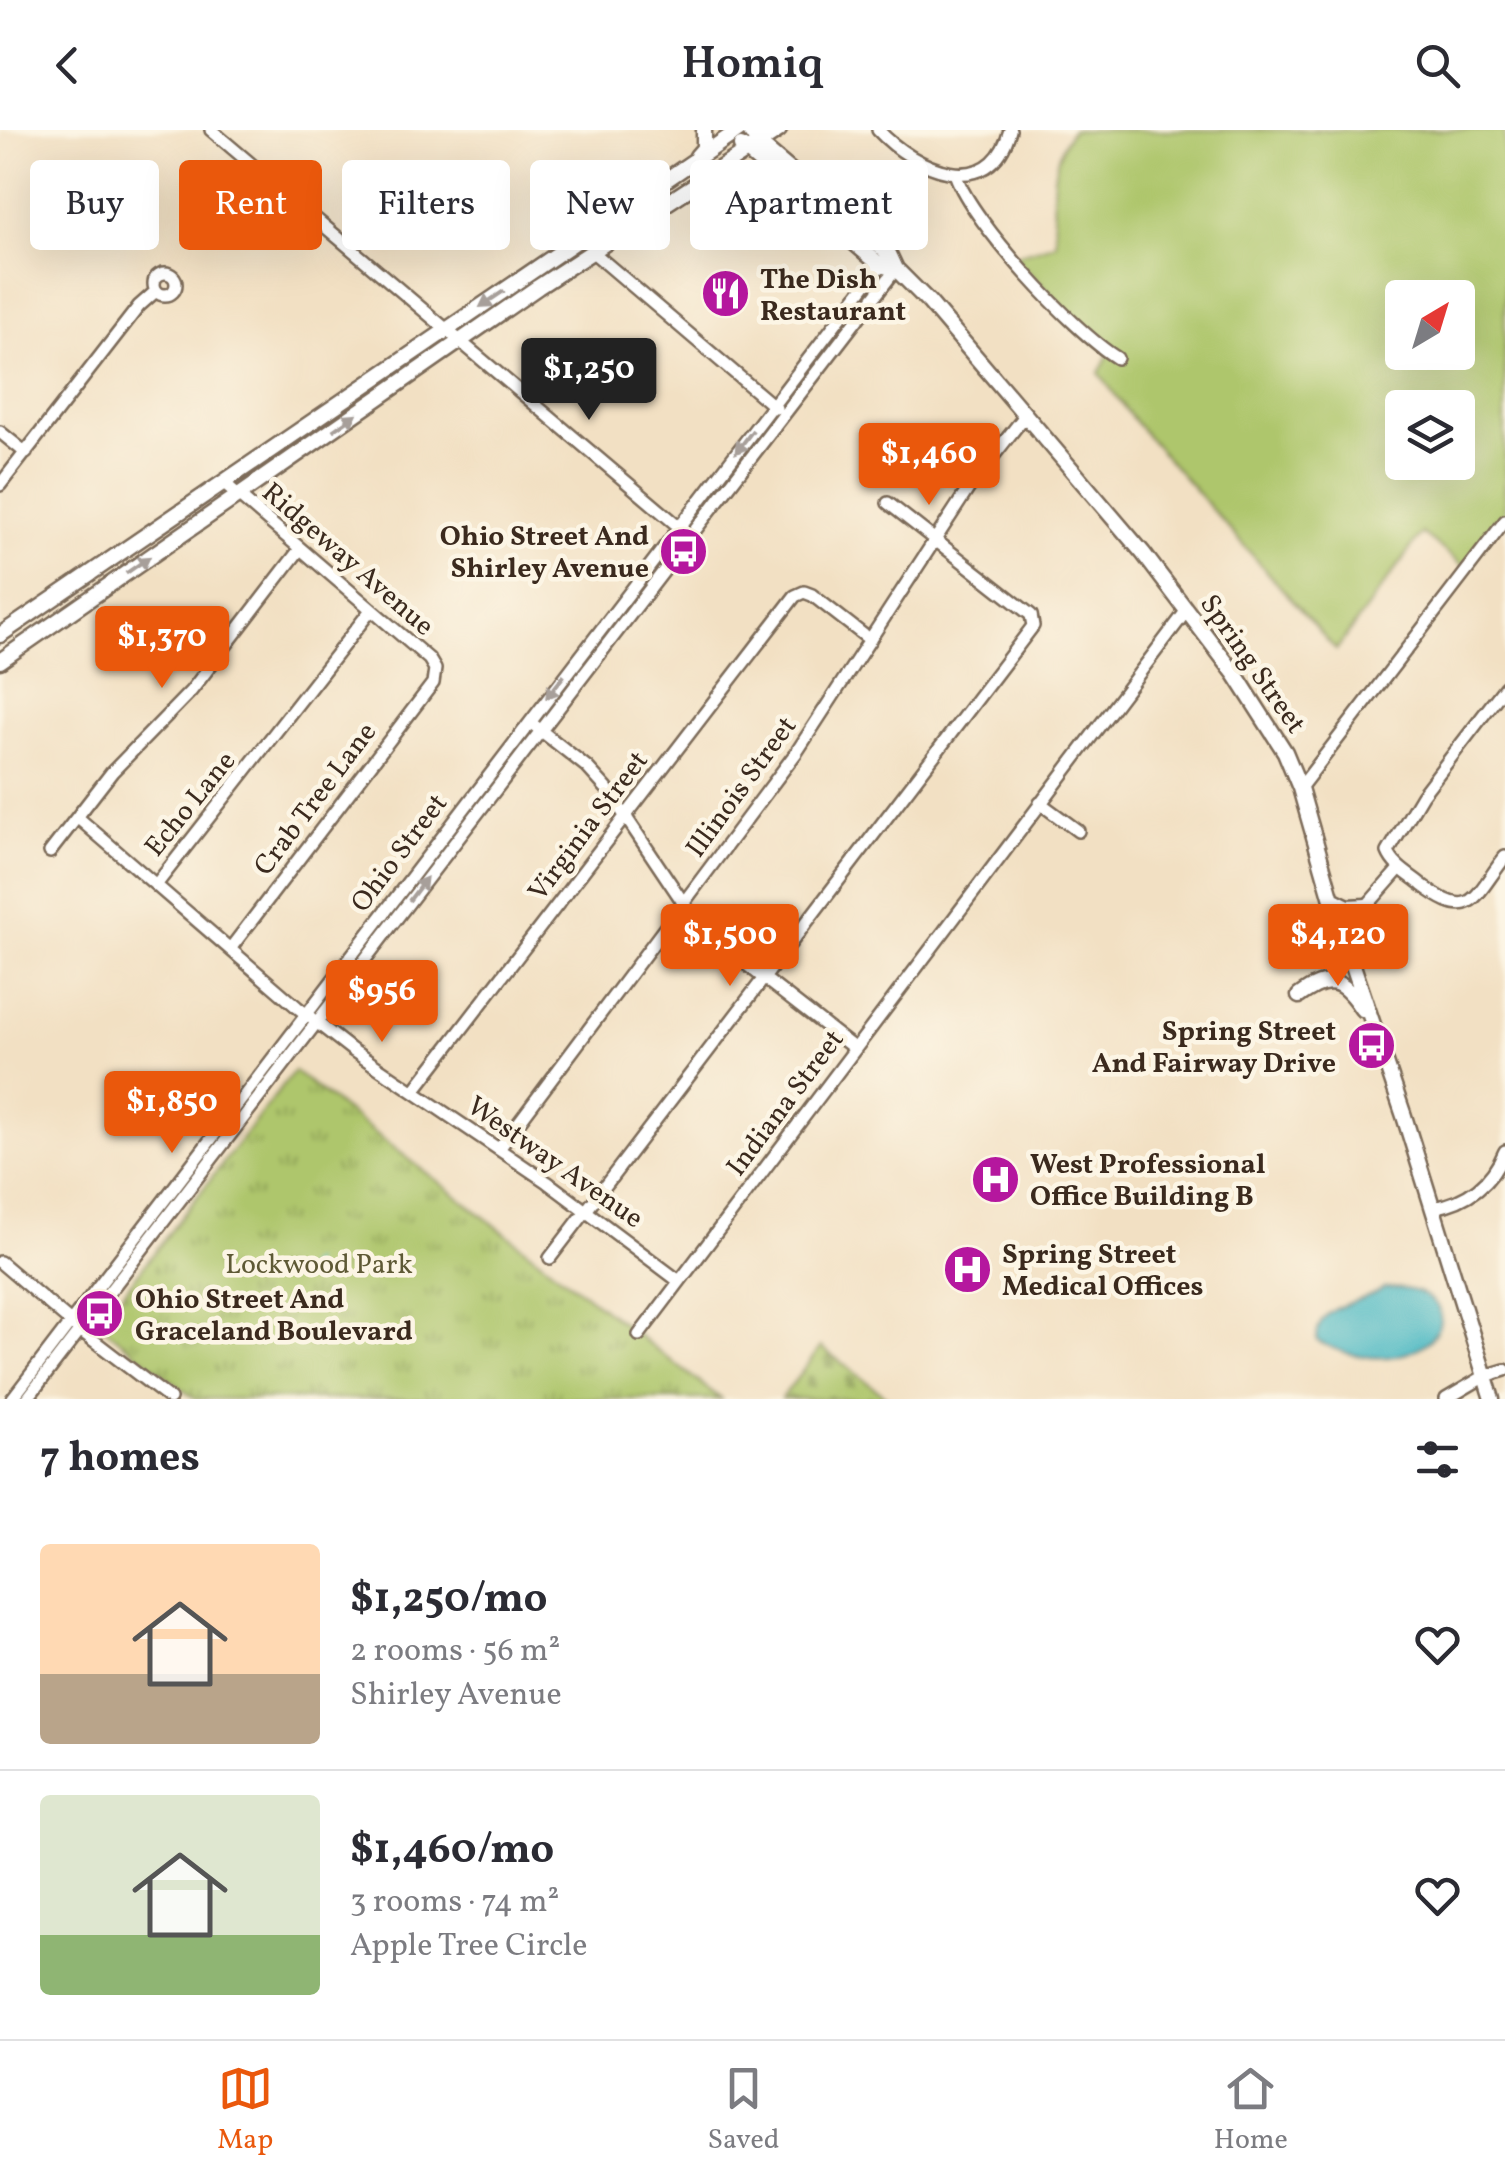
<!DOCTYPE html>
<meta charset="utf-8">
<style>
body{margin:0;font-family:Vollkorn,serif;background:#f7f7f7;color:#2b2b33;height:100vh;display:flex;flex-direction:column;font-size:38px;white-space:nowrap}
*{box-sizing:border-box;margin:0}
p{font-size:32px;color:#7c7c81}
.icon{flex:none;width:55px;height:55px;fill:none;stroke:currentColor;stroke-width:2;stroke-linecap:round;stroke-linejoin:round}
.map{position:relative;height:1269px;overflow:hidden}
.side{display:flex;flex-direction:column;background:#fff;flex:1}
.side>*{flex:none}
.banner{position:absolute;left:30px;top:30px;width:1000px;height:90px;display:flex;gap:20px}
.needle{width:65px;rotate:38deg}
.buttons{position:absolute;left:1385px;top:150px;display:grid;gap:20px}
.buttons a{display:grid;place-items:center;width:90px;height:90px;border-radius:10px;background:#fff;box-shadow:0 10px 40px #0002;font-size:50px}
.price{position:absolute;translate:-50% -85px;padding:0 22px;border-radius:10px;background:#ea580c;color:#fff;font-size:32px;line-height:65px;filter:drop-shadow(0 2px 5px #0008)}
.price::after{content:'';position:absolute;left:50%;top:60px;width:30px;height:22px;margin-left:-15px;background:inherit;clip-path:polygon(0 0,100% 0,50% 100%)}
.price.selected{background:#222;color:#fff}
ul{padding:0;list-style:none}
li{display:flex;align-items:center;gap:30px;height:250px;padding:0 40px}
li+li{border-top:2px solid #e1e1e2}
li span{display:grid;place-items:center;flex:none;width:280px;height:200px;border-radius:10px;color:#555}
li>.icon{margin-inline-start:auto}
span .icon{width:120px;height:120px;fill:#fffc;stroke-width:1}
li b{font-size:42px}
h2{display:flex;justify-content:space-between;align-items:center;height:120px;padding:0 40px;font-size:42px}
.pill{padding:0 35px;border-radius:10px;background:#fff;box-shadow:0 10px 40px #0002;font-size:35px;line-height:90px}
.pill.selected{background:#ea580c;color:#fff}
header{display:flex;justify-content:space-between;align-items:center;height:130px;padding:0 40px;background:#fff;font-size:45px;font-weight:600}
.menu{display:flex;justify-content:space-around;align-items:center;height:140px;border-top:2px solid #e1e1e2;background:#fff;font-size:28px;color:#7c7c81}
.menu a{display:grid;justify-items:center;gap:5px}
.menu .selected{color:#ea580c}
.map>svg:first-child{display:block}
.grass{fill:#aec66c;stroke:#747845;stroke-width:2.5;fill-rule:evenodd}
.cemetery{fill:url(#cemetery-stones);stroke:#747845;stroke-width:2.5}
.park{fill:url(#park-tufts);stroke:#747845;stroke-width:2.5}
.water{fill:#4ab8c3;stroke:#427170;stroke-width:2.5}
.lines{fill:none;stroke-linecap:round;stroke-linejoin:round}
.stream{stroke:#4ab8c3;stroke-width:2.5}
.minor-casing{stroke:#7b6a58;stroke-width:16}
.major-casing{stroke:#7b6a58;stroke-width:19}
.minor{stroke:#fff;stroke-width:11}
.major{stroke:#fff;stroke-width:14}
.oneway{fill:#a79f9a}
.labels{text-anchor:middle;stroke-width:9;stroke-linejoin:round;paint-order:stroke}
.poi-label{font-size:28px;font-weight:bold;fill:#3b2a1e;stroke:#fcf5e5;text-anchor:start}
.street-label{font-size:28px;fill:#3b2a1e;stroke:#fcf5e5}
.park-label{font-size:28px;fill:#5e5935;stroke:#fcf5e5}
</style>
<header><svg class="icon" aria-label="back" viewBox="0 0 24 24"><path d="M15 5l-7 7 7 7"/></svg>Homiq<svg class="icon" aria-label="search" viewBox="0 0 24 24"><circle cx="10" cy="10" r="6"/><path d="M15 15l6 6"/></svg></header>
<div class="map">
<svg width="1505" height="1269" viewBox="0 0 1505 1269">
<defs>
<pattern id="cemetery-stones" width="16" height="16" patternUnits="userSpaceOnUse" patternTransform="scale(2.5)"><rect width="16" height="16" fill="#aec66c"/><path d="M2 7V4a2 2 0 0 1 4 0v3zM10 15v-3a2 2 0 0 1 4 0v3z" fill="#8fa158"/></pattern>
<pattern id="park-tufts" width="24" height="20" patternUnits="userSpaceOnUse" patternTransform="scale(2.5)"><rect width="24" height="20" fill="#aec66c"/><path d="M3 7l-1-3M5 7V3M7 7l1-3M15 17l-1-3M17 17v-4M19 17l1-3" fill="none" stroke="#8fa158"/></pattern>
</defs>
<rect width="100%" height="100%" fill="#fcf5e5"/>
<filter id="ink" filterUnits="userSpaceOnUse"><feTurbulence type="fractalNoise" baseFrequency=".01" numOctaves="2"/><feDisplacementMap in="SourceGraphic" scale="20" xChannelSelector="R" yChannelSelector="G"/><feConvolveMatrix kernelMatrix="1 2 1 2 8 2 1 2 1" color-interpolation-filters="sRGB"/></filter>
<filter id="wash" filterUnits="userSpaceOnUse"><feTurbulence type="fractalNoise" baseFrequency=".0048" numOctaves="4" result="noise"/><feDisplacementMap in="SourceGraphic" scale="40" xChannelSelector="R" yChannelSelector="G"/><feGaussianBlur stdDeviation="2.25" result="paint"/><feColorMatrix in="noise" values="0 0 0 0 0 0 0 0 0 0 0 0 0 0 0 0 0 1.4 0 .05"/><feComposite in="paint" operator="in"/></filter>
<g filter="url(#wash)">
<rect width="100%" height="100%" fill="#f2e0c3"/>
<path class="grass" d="M1072,0h433v384l-39,54 -44,-35 -86,117 -201,-228 -36,-49 10,-20 -96,-97 43,-13c-3,-39 -9,-80 16,-113zM1402,168h56v54h-56zM1402,278h56v54h-56z"/>
<path class="cemetery" d="M821,1217l68,52h-108z"/>
<path class="park" d="M294,941l427,328h-526l-96,-75z"/>
<path class="water" d="M1384,1158c108,-3 47,111 -67,53 -1,-40 43,-35 67,-53z"/>
<g class="lines">
<path class="stream" d="M304,1147l-1,-4 10,-12"/>
</g>
</g>
<g filter="url(#ink)">
<g class="lines">
<defs>
<path id="minor" d="M211,0l472,400
M878,0c36,39 112,74 132,0
M956,46c17,47 117,155 161,182
M594,123l182,155
M154 154a11 11 0 1 1 22 0a11 11 0 1 1-22 0Z
M0,302l26,21
M223,352l206,177 6,10 -2,14 -203,266
M0,355l139,-179 17,-15
M1505,557l-83,108 -34,57c6,15 22,23 34,33 50,38 51,13 83,-28
M535,596l52,41 20,22 94,140 154,120
M1300,658l205,-267
M1040,673l38,28
M77,687l220,190 55,43 195,132 132,99
M50,722l62,-80 79,-81 109,-142
M156,755l215,-275
M1343,803l57,-65
M414,961l381,-495 9,-4 8,3 58,45
M499,1019l297,-396 176,-270 52,-66
M1433,1078c34,-6 59,-25 72,-57
M550,1128l483,-632 -2,-11 -143,-112
M0,1132l80,68 90,69
M639,1205l548,-725
M12,1269l873,-1140
M27,1269l869,-1130
M1446,1269l39,-23 20,-6"/>
<path id="major" d="M749,0l9,13 131,111 7,15 33,33 214,251 92,121 50,78 15,36 39,136 65,192 88,283
M741,16l139,119 16,4
M697,26l7,-8v-18
M0,505l739,-505
M0,531l538,-374 241,-157
M1332,769l16,8 19,-1
M1299,866c30,-22 43,-18 63,13"/>
</defs>
<use href="#minor" class="minor-casing"/>
<use href="#major" class="major-casing"/>
<use href="#minor" class="minor"/>
<use href="#major" class="major"/>
</g>
<defs><path id="oneway-solid" d="M-6-.8H1V-3.2L6.5 0L1 3.2V.8H-6Z" transform="scale(2.5)"/></defs>
<g class="oneway">
<use href="#oneway-solid" transform="translate(492 169) rotate(146)"/>
<use href="#oneway-solid" transform="translate(345 292) rotate(-35)"/>
<use href="#oneway-solid" transform="translate(744 312) rotate(127)"/>
<use href="#oneway-solid" transform="translate(138 435) rotate(-35)"/>
<use href="#oneway-solid" transform="translate(555 557) rotate(128)"/>
<use href="#oneway-solid" transform="translate(418 759) rotate(-53)"/>
</g>
</g>
<defs>
<symbol id="restaurant-disc" viewBox="-11 -11 22 22"><circle r="9.5" fill="#b5179e" stroke="#fcf5e5"/><path d="M-5-6h1v4h1v-4h1v4h1v-4h1v5L-1.5 .5V6h-2V.5L-5-1ZM5-6V6H3V1.5H1.5Q1.5-4 5-6Z" fill="#fff"/></symbol>
<symbol id="bus-disc" viewBox="-11 -11 22 22"><circle r="9.5" fill="#b5179e" stroke="#fcf5e5"/><path d="M-5-6H5V4H4V6H2V4H-2V6H-4V4H-5ZM-3.5-4V0h7V-4ZM-3.5 1.2v1.5H-2V1.2ZM2 1.2v1.5H3.5V1.2Z" fill="#fff"/></symbol>
<symbol id="hospital-disc" viewBox="-11 -11 22 22"><circle r="9.5" fill="#b5179e" stroke="#fcf5e5"/><path d="M-5-5h3v3.5h4V-5h3V5h-3V1.5h-4V5h-3Z" fill="#fff"/></symbol>
</defs>
<g fill-rule="evenodd">
<use href="#restaurant-disc" x="698" y="136" width="55" height="55"/>
<use href="#bus-disc" x="656" y="394" width="55" height="55"/>
<use href="#bus-disc" x="1344" y="888" width="55" height="55"/>
<use href="#hospital-disc" x="968" y="1022" width="55" height="55"/>
<use href="#hospital-disc" x="940" y="1112" width="55" height="55"/>
<use href="#bus-disc" x="72" y="1156" width="55" height="55"/>
</g>
<g class="labels">
<g class="poi-label">
<text x="760" y="158">The Dish<tspan x="760" dy="32">Restaurant</tspan></text>
<text x="649" y="415" text-anchor="end">Ohio Street And<tspan x="649" dy="32">Shirley Avenue</tspan></text>
<text x="1336" y="910" text-anchor="end">Spring Street<tspan x="1336" dy="32">And Fairway Drive</tspan></text>
<text x="1030" y="1043">West Professional<tspan x="1030" dy="32">Office Building B</tspan></text>
<text x="1002" y="1133">Spring Street<tspan x="1002" dy="32">Medical Offices</tspan></text>
<text x="135" y="1178">Ohio Street And<tspan x="135" dy="32">Graceland Boulevard</tspan></text>
</g>
<g class="street-label">
<text transform="translate(349 428) rotate(41)" y="10">Ridgeway Avenue</text>
<text transform="translate(1254 533) rotate(55)" y="10">Spring Street</text>
<text transform="translate(740 656) rotate(-54)" y="10">Illinois Street</text>
<text transform="translate(314 668) rotate(-53)" y="10">Crab Tree Lane</text>
<text transform="translate(189 673) rotate(-51)" y="10">Echo Lane</text>
<text transform="translate(587 695) rotate(-53)" y="10">Virginia Street</text>
<text transform="translate(398 722) rotate(-53)" y="10">Ohio Street</text>
<text transform="translate(784 972) rotate(-53)" y="10">Indiana Street</text>
<text transform="translate(556 1031) rotate(35)" y="10">Westway Avenue</text>
</g>
<g class="park-label">
<text x="319" y="1143">Lockwood Park</text>
</g>
</g>
</svg>
<div class="buttons">
<a><svg class="needle" viewBox="-14 -14 28 28"><path d="M0-13l5 13h-10z" fill="#e53935"/><path d="M0 13l5-13h-10z" fill="#7c7c81"/></svg></a>
<a><svg class="icon" aria-label="layers" viewBox="0 0 24 24"><path d="M12 4l9 5-9 5-9-5zM3 14l9 5 9-5"/></svg></a>
</div>
<b class="price selected" style="left:589px;top:293px">$1,250</b>
<b class="price" style="left:929px;top:378px">$1,460</b>
<b class="price" style="left:162px;top:561px">$1,370</b>
<b class="price" style="left:730px;top:859px">$1,500</b>
<b class="price" style="left:1338px;top:859px">$4,120</b>
<b class="price" style="left:382px;top:915px">$956</b>
<b class="price" style="left:172px;top:1026px">$1,850</b>
<div class="banner">
<a class="pill">Buy</a>
<a class="pill selected">Rent</a>
<a class="pill">Filters</a>
<a class="pill">New</a>
<a class="pill">Apartment</a>
</div>
</div>
<section class="side">
<h2>7 homes<svg class="icon" aria-label="filters" viewBox="0 0 24 24"><path d="M4 7h16M4 17h16"/><circle cx="9" cy="7" r="2"/><circle cx="15" cy="17" r="2"/></svg></h2>
<ul>
<li><span style="background:linear-gradient(#ffd9b3 65%,#b9a48a 0)"><svg class="icon" aria-label="home" viewBox="0 0 24 24"><path d="M3 11l9-7 9 7M6 9v11h12V9"/></svg></span><div><b>$1,250/mo</b><p>2 rooms · 56 m²</p><p>Shirley Avenue</p></div><svg class="icon" aria-label="heart" viewBox="0 0 24 24"><path d="M12 20l-8-8c-3-5 5-10 8-4 3-6 11-1 8 4z"/></svg></li>
<li><span style="background:linear-gradient(#dfe7d0 70%,#8fb573 0)"><svg class="icon" aria-label="home" viewBox="0 0 24 24"><path d="M3 11l9-7 9 7M6 9v11h12V9"/></svg></span><div><b>$1,460/mo</b><p>3 rooms · 74 m²</p><p>Apple Tree Circle</p></div><svg class="icon" aria-label="heart" viewBox="0 0 24 24"><path d="M12 20l-8-8c-3-5 5-10 8-4 3-6 11-1 8 4z"/></svg></li>
</ul>
</section>
<nav class="menu">
<a class="selected"><svg class="icon" aria-label="map" viewBox="0 0 24 24"><path d="M3 6l6-2 6 2 6-2v14l-6 2-6-2-6 2zM9 4v14M15 6v14"/></svg>Map</a>
<a><svg class="icon" aria-label="saved" viewBox="0 0 24 24"><path d="M7 4h10v16l-5-4-5 4z"/></svg>Saved</a>
<a><svg class="icon" aria-label="home" viewBox="0 0 24 24"><path d="M3 11l9-7 9 7M6 9v11h12V9"/></svg>Home</a>
</nav>
